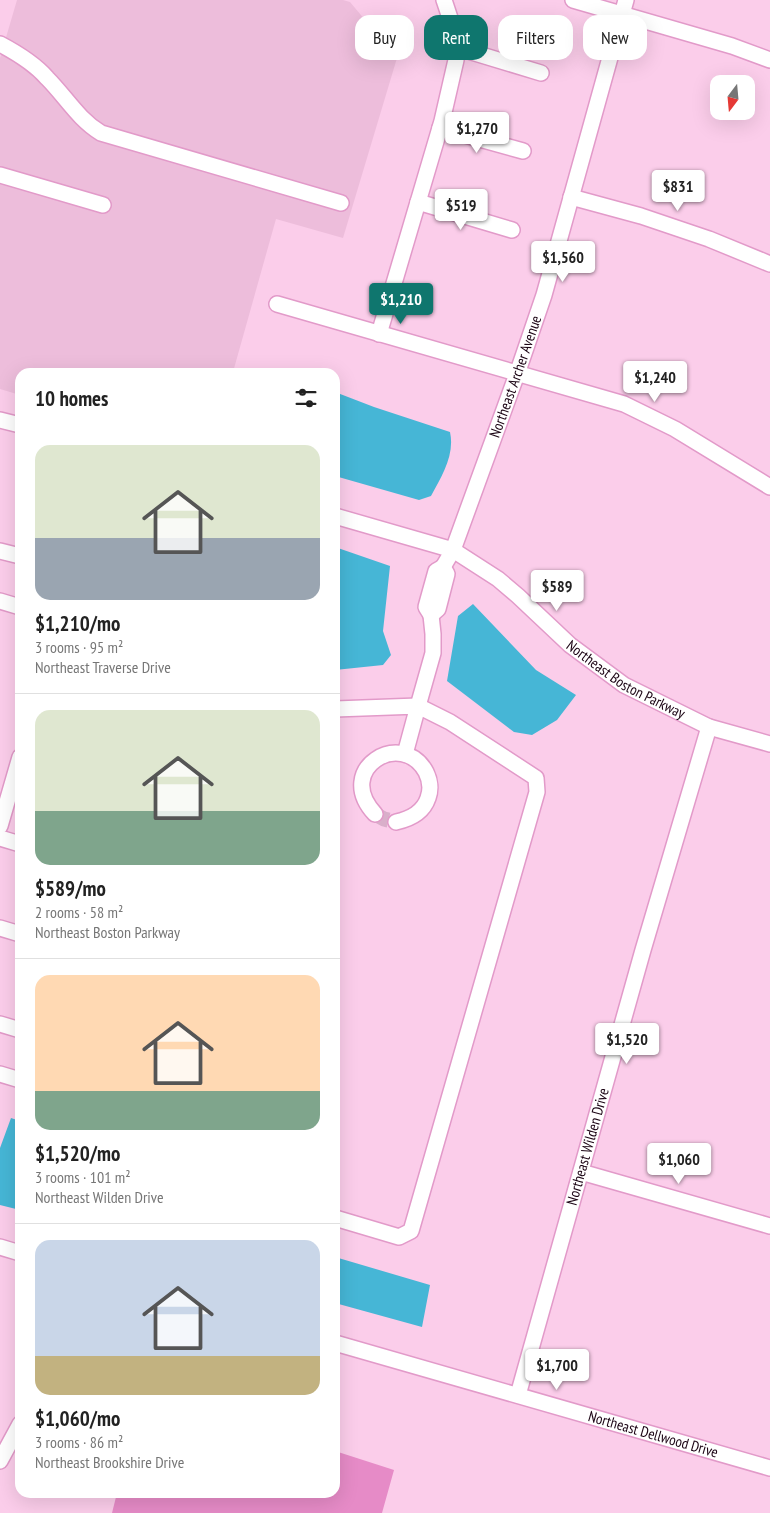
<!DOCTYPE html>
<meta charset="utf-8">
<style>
body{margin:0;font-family:"PT Sans Narrow",sans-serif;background:#f6f6f6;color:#222;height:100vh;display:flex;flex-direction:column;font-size:19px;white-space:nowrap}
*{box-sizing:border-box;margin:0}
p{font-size:16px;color:#767676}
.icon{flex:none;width:28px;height:28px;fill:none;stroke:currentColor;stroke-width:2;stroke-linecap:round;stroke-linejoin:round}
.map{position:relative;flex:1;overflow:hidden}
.sheet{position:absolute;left:15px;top:368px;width:325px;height:1130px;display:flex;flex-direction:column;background:#fff;border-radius:15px;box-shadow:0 5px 20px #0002}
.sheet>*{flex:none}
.hud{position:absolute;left:355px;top:15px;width:340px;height:45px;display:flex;gap:10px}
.needle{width:32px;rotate:196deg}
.buttons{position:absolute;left:710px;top:75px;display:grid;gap:10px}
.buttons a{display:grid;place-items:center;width:45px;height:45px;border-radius:10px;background:#fff;box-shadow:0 5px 20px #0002;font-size:25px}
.price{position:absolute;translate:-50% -42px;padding:0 11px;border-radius:5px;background:#fff;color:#222;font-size:16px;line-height:32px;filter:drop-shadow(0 1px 2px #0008)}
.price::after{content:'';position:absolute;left:50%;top:30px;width:15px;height:11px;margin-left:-8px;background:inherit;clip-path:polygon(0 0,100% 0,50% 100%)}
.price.selected{background:#0f766e;color:#fff}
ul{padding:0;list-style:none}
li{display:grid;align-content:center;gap:10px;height:265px;padding:0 20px}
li+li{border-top:1px solid #e0e0e0}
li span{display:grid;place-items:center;height:155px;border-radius:15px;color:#555}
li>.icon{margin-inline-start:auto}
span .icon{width:90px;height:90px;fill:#fffc;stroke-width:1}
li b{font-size:21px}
h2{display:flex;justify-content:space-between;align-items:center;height:60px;padding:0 20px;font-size:21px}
.chip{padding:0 18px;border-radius:15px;background:#fff;box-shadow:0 5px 20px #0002;font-size:18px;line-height:45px}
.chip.selected{background:#0f766e;color:#fff}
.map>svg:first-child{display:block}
.built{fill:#edbddb}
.green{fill:#e68bc7}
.water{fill:#46b6d6}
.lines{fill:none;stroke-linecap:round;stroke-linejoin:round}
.minor-tunnel{stroke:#d9afca;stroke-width:15;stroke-dasharray:15 8;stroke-linecap:butt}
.minor-casing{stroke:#e29ac9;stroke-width:18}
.minor{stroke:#fff;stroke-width:15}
.labels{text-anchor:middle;stroke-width:5;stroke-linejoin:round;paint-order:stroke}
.street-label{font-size:15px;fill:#1a0313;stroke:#fefefe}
</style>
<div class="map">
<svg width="770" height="1513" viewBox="0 0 770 1513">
<rect width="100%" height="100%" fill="#fbcdea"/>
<path class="built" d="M17,0h326l7,2 47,56 -54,180 -67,-19 -43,153h-213v23l-20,-6v-331z"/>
<path class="green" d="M335,1451l59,19 -12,43h-270l5,-20 218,-1z"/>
<path class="water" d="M335,392l39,15 76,25c5,23 -8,44 -19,64l-12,4 -84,-24z
M335,547l55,19 -7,65 8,24 -8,10 -48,5z
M473,604l63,66 40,25 -19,25 -25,15 -18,-3 -67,-51 11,-65z
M11,1118l9,3v89l-20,-5v-57z
M335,1257l95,28 -8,42 -87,-24z"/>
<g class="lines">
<path class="minor-tunnel" d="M375,814l9,5 12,3"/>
<defs>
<g id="minor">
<path d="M573,0l159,46 38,14"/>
<path d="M0,44c17,9 34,19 47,34 19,19 31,41 54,55l240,70"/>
<path d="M455,47l86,26"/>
<path d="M440,128l83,23"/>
<path d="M0,175l103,30"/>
<path d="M571,197l70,19 68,23 61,25"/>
<path d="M418,202l94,28"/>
<path d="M277,304l347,100 51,25 95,58"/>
<path d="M379,334l63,-213 14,-61 -4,-36 -8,-24"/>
<path d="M0,420l20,5"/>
<path id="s1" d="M335,516l118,34 45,29 20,17 52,49 54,40 85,42 61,17"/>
<path d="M0,551l20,5"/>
<path id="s2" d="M443,567l10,-17 64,-176 27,-79 82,-295"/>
<path d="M443,567l4,7 -9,35 -7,6 -5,-8 10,-36z"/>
<path d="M0,601l20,6"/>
<path d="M335,709l83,-3 -13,48"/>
<path d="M375,814c-42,-45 27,-86 51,-42 4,8 5,18 2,26 -5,15 -18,21 -32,24"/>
<path d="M0,826l20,-69"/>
<path d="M0,838l20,6"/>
<path d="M0,928l20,6"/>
<path d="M0,1024l20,6"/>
<path d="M0,1074l20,6"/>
<path d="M581,1172l189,54"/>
<path d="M335,1218l64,19 12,-6 126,-439 -1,-14 -86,-56 -32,-16 15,-53v-19l-2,-19"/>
<path d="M0,1247l20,6"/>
<path id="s3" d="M335,1343l435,125"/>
<path id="s4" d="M518,1395l125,-445 66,-223"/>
<path d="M0,1461l20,-37"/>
</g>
</defs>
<use href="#minor" class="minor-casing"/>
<use href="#minor" class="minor"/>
</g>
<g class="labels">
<g class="street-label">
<text dy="5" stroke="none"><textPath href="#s2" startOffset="204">Northeast Archer Avenue</textPath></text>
<text dy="5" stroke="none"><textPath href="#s1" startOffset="340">Northeast Boston Parkway</textPath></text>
<text dy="5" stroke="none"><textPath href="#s4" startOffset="258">Northeast Wilden Drive</textPath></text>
<text dy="5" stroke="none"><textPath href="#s3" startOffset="331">Northeast Dellwood Drive</textPath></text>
</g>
</g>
</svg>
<div class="buttons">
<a><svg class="needle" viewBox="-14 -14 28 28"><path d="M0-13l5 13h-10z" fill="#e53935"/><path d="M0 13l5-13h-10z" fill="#767676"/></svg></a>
</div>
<b class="price" style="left:477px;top:154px">$1,270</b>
<b class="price" style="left:678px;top:212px">$831</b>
<b class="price" style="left:461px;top:231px">$519</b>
<b class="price" style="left:563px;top:283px">$1,560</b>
<b class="price selected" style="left:401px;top:325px">$1,210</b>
<b class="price" style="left:655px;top:403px">$1,240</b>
<b class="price" style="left:557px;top:612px">$589</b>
<b class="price" style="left:627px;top:1065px">$1,520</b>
<b class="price" style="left:679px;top:1185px">$1,060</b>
<b class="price" style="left:557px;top:1391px">$1,700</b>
<div class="hud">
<a class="chip">Buy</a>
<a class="chip selected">Rent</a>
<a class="chip">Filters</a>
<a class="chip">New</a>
</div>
<section class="sheet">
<h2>10 homes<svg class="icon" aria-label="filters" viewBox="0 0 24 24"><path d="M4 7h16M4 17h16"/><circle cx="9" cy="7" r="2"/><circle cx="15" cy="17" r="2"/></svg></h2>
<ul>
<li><span style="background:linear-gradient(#dfe7d0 60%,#9aa5b1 0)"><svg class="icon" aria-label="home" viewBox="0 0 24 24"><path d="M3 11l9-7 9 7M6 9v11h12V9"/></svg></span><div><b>$1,210/mo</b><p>3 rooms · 95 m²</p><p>Northeast Traverse Drive</p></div></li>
<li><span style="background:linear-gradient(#dfe7d0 65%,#7fa58c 0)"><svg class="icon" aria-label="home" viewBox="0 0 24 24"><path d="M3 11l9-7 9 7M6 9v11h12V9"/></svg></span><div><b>$589/mo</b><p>2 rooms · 58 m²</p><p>Northeast Boston Parkway</p></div></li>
<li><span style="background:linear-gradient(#ffd9b3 75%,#7fa58c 0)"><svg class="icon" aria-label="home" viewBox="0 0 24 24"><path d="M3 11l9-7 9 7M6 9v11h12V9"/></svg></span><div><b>$1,520/mo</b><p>3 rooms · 101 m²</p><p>Northeast Wilden Drive</p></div></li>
<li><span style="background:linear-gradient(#c9d6e8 75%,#c2b280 0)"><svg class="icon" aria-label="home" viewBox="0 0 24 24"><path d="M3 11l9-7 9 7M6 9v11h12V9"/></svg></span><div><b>$1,060/mo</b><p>3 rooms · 86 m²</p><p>Northeast Brookshire Drive</p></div></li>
</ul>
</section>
</div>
